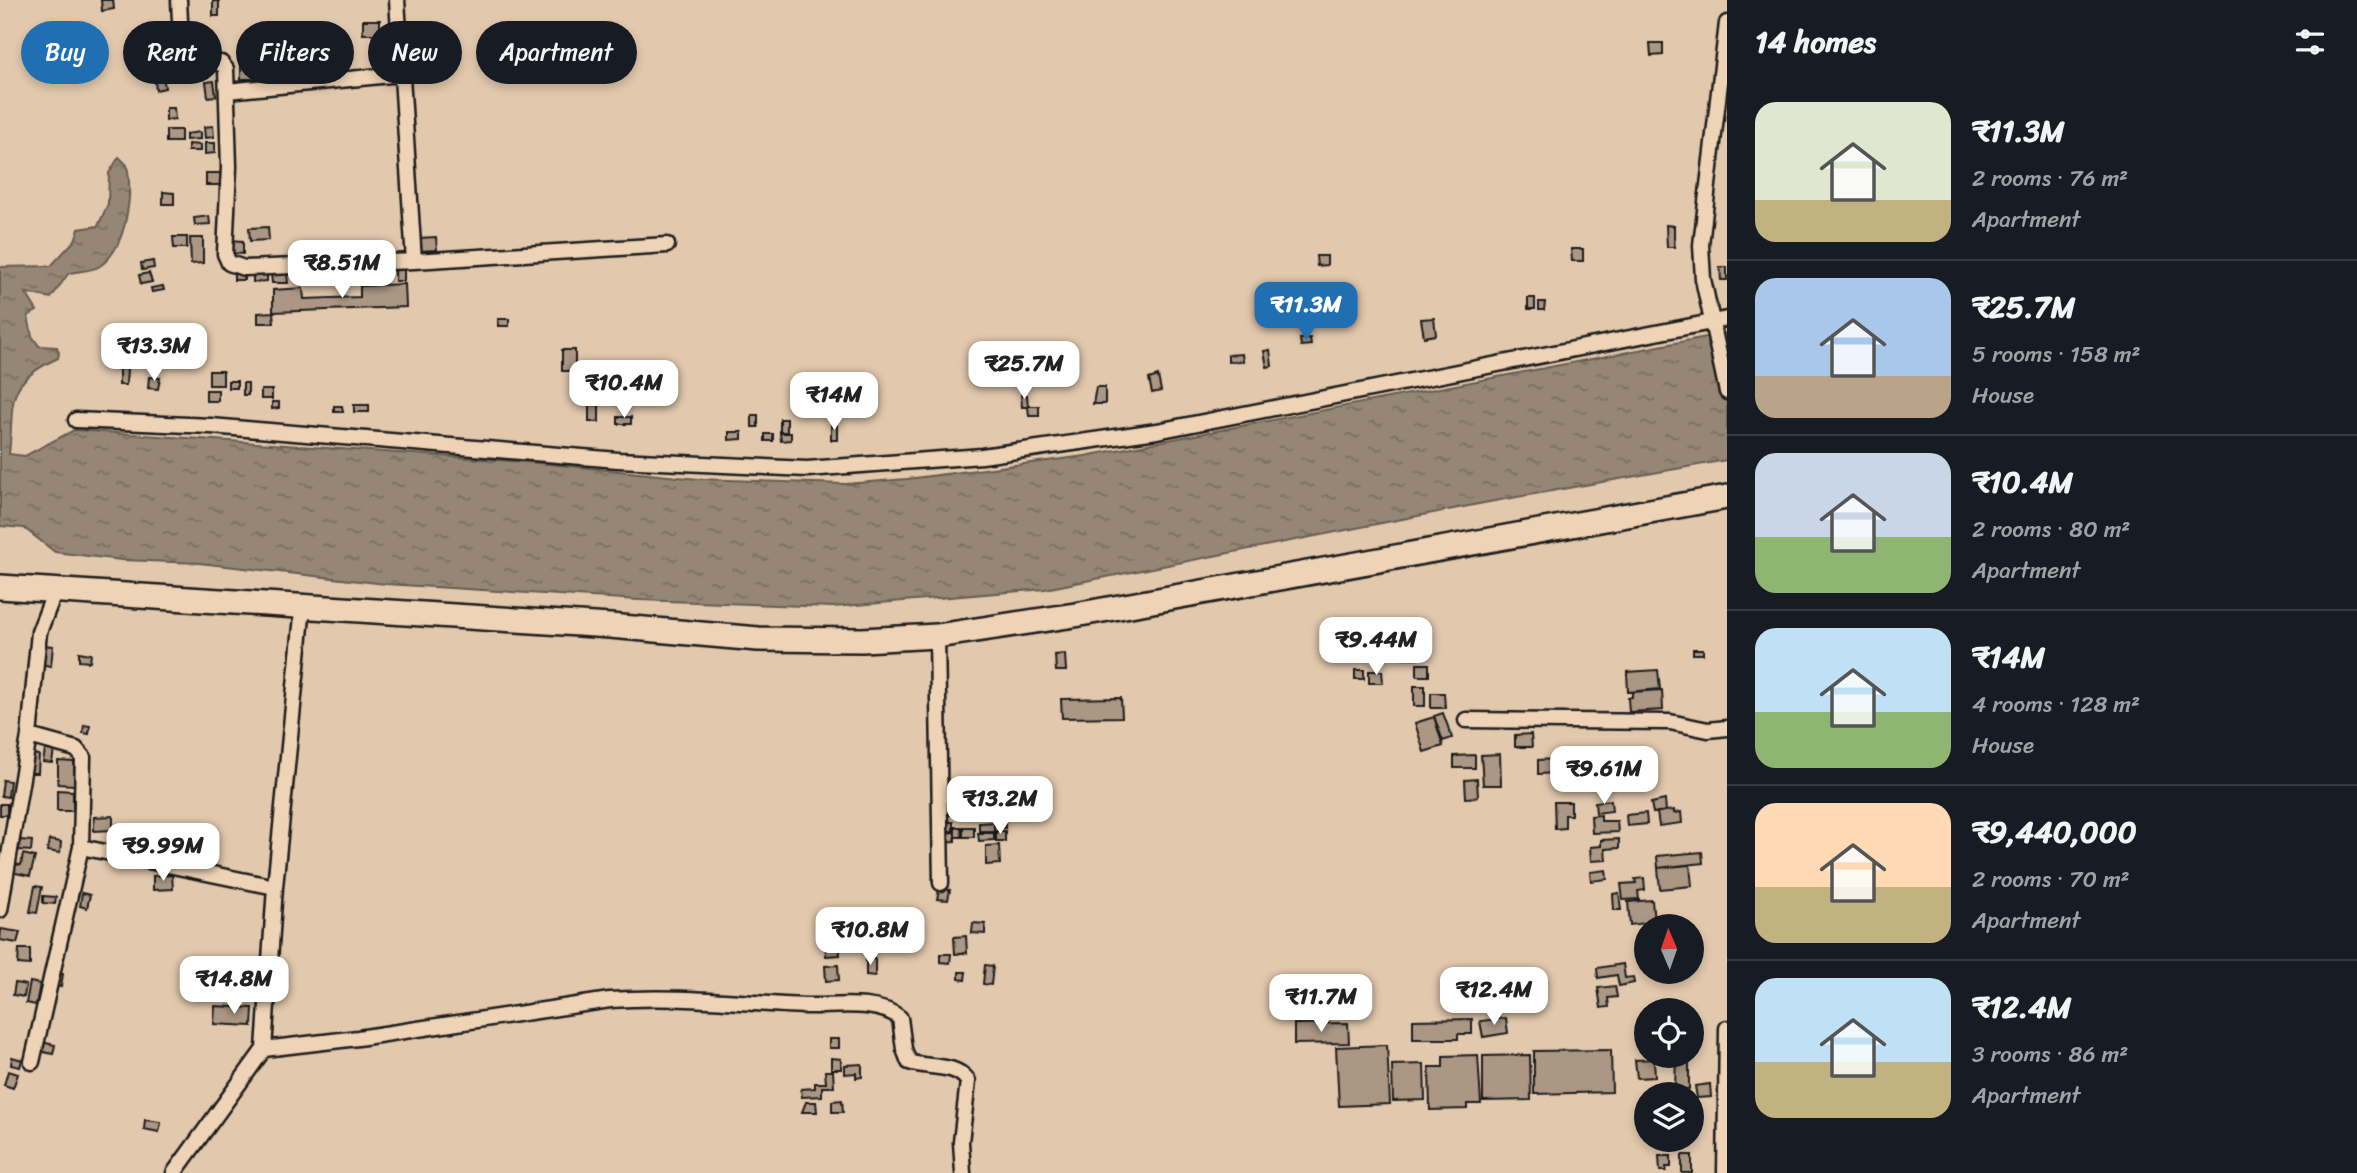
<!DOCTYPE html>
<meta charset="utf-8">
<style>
body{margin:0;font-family:Sriracha,sans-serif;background:#242831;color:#f1f3f6;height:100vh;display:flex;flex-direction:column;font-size:26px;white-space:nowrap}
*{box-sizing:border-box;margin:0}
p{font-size:23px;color:#9ea1a6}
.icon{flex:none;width:38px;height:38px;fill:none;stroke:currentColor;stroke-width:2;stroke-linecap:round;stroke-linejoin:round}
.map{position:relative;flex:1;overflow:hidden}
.side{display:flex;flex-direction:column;background:#171b24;width:630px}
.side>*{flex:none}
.hud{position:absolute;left:21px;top:21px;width:665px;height:63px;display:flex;gap:14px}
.needle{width:46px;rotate:358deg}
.fabs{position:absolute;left:1634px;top:914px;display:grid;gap:14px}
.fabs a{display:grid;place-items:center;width:70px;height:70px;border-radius:50%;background:#171b24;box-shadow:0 4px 10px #0003;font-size:35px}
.price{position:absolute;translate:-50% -60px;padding:0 16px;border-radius:14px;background:#fff;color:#222;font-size:23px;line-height:46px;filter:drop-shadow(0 2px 4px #0008)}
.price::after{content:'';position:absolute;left:50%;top:42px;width:21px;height:16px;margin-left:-10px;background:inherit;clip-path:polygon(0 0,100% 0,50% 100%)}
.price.on{background:#1f6fb2;color:#fff}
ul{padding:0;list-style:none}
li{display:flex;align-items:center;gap:21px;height:175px;padding:0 28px}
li+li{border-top:2px solid #363941}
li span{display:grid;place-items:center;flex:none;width:196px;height:140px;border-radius:21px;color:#555}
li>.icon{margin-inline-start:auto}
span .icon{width:84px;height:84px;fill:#fffc;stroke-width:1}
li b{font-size:30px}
h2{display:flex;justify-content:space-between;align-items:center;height:84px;padding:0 28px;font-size:30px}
.chip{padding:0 24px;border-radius:32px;background:#171b24;box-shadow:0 4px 10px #0003;font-size:24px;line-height:63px}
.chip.on{background:#1f6fb2;color:#fff}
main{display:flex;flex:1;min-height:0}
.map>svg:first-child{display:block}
.water{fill:url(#water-ripples);stroke:#655c51;stroke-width:2}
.building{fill:#ab9784;stroke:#1c1c1c;stroke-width:2}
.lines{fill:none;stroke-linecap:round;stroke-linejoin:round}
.minor-casing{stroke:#1c1c1c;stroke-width:19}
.primary-casing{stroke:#1c1c1c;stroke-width:28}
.minor{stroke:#efd3b6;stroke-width:14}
.primary{stroke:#efd3b6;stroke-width:23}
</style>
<main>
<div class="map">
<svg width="1727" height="1173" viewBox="0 0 1727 1173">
<defs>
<pattern id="water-ripples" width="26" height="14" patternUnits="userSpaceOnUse" patternTransform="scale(1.75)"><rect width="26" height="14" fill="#968675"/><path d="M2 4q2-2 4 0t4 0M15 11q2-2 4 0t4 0" fill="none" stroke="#7a6d5f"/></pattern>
</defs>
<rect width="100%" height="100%" fill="#e2c8ad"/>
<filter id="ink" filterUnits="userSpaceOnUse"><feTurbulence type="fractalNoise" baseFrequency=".0143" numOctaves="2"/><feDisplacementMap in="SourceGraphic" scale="14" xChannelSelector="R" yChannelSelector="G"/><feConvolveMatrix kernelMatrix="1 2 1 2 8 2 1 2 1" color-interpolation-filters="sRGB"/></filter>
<g filter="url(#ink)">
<path class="water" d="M119,157l8,8c6,29 0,82 -27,101 -9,6 -22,4 -32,8l-17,24 -25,-5 11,18 -9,5 4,20 7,10 18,1 2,6 -1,5c-56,26 -43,44 -49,96l16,2 49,-26 465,33 159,16 147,5 62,-5 178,-23 642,-123v127l-238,42 -444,87 -212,18 -194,-7 -253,-16 -187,-21 -78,-3 -66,-8 -31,-24 -24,-2v-259l51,-1 24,-26 4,-11 19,-3 10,-22 1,-31z"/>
<path class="building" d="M101,0h12l1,9 -12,2z
M213,1h6v15h-6z
M363,20h17v14h-17z
M1650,43h13v12l-12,1z
M99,56l1,8 -14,2 -1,-9z
M241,64h15v15h-15z
M209,69l1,6 -8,2 -1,-7z
M163,74l2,14 -9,2 -2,-15z
M214,81l2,15 -8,1 -2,-15z
M166,108h8l1,11 -9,1z
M213,126l1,11 -9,1 -1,-11z
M166,130h15v12h-15z
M200,132v7l-14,1v-6z
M205,143h10v10l-10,1z
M188,144l12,1v6h-12z
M206,173h15v12h-15z
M163,192l11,1v11h-11z
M209,216l1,8 -15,1 -1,-7z
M1666,225l8,1v21h-7z
M268,227l1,13 -19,1 -1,-13z
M173,237h14v11h-13z
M436,237l1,13 -18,1v-13z
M190,238h13v25l-12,1z
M230,240l13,1v13l-14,-1z
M1571,249h12v12h-11z
M1316,256h11v9l-10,1z
M153,261l1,7 -12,2 -1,-7z
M395,267h9v14h-9z
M1720,267h7v13h-6z
M267,272v9l-14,1v-9z
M287,272l1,11h-16l-1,-10z
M149,273l3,9 -11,2 -2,-9z
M234,274h11v6h-11z
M405,284l1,23 -133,5v-22l30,-2 1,11 56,-2v-11z
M163,286l1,4 -12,2 -1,-4z
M1528,298h7v11h-7z
M1539,302h6l-1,8h-5z
M273,312l1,11h-16v-10z
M1434,318l2,17 -12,2 -3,-18z
M498,319h11v7h-11z
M1310,338l1,7 -10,1 -1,-7z
M562,350h13v21h-13z
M1270,350l2,16 -5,1 -3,-16z
M1242,354l1,7 -15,1v-7z
M120,359h13v7h-13z
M119,369h8l-1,16h-7z
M209,371h14v14h-14z
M1158,376l3,15 -9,2 -3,-14z
M149,377l11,1 -2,11 -10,-1z
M228,381h9v7h-9z
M243,383h5v12h-5z
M1096,387h9v17h-12z
M206,390h12v11h-12z
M261,390h11v9h-11z
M1021,395h6l1,12h-6z
M272,402h7v6l-7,1z
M354,405h15v7h-15z
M589,405h10v17h-10z
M334,406h8l1,6h-9z
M1028,406h11v10h-10z
M752,415h6v12h-6z
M618,417h13v7h-13z
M780,419h7v13h-7z
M831,424h6v16h-6z
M729,432h13v7l-13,1z
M780,433h11v7l-10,1z
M765,434h8v7h-8z
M41,645l12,1 -2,20 -12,-2z
M1403,647h17v11h-17z
M1693,649h10v5h-10z
M79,652l12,2 -1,8 -11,-1z
M1065,654l1,17h-10l-1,-16z
M1417,664h12v12h-12z
M1355,670h9v9h-9z
M1658,670l2,19 -32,3 -1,-20z
M1369,671h13l1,12h-14z
M1414,686h11v20h-11z
M1662,690l1,20 -34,2 -1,-14 4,-1v-5z
M1431,693h13l1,15h-14z
M1121,698l1,19 -60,1 -1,-19z
M1443,713l9,25 -9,3 -9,-25z
M1434,717l9,29 -19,6 -9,-29z
M84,725l6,1 -1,8 -6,-1z
M1531,734l1,13h-17v-12z
M45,750h9l-2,13 -9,-1z
M28,754l11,1 -1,18h-11z
M1500,754l1,31h-18l-2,-30z
M1475,755v13h-21v-12z
M1557,759l1,14 -20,1v-14z
M58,761l16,1v23l-16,-1z
M1477,779l1,18 -12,1 -1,-18z
M3,780l7,1 -2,16 -7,-1z
M57,790l16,1v20h-16z
M1611,800l1,11 -16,2 -1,-11z
M1665,800l1,11 -13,2 -2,-10z
M1554,802h17v13h-6v13l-10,1z
M0,804h7v11h-7z
M1003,804l1,8 -42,1v-7z
M943,806h16v9h-16z
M1674,810v3l7,-1 1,11 -23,3 -2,-14z
M1646,813l1,11 -20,2 -1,-11z
M998,815h7v13h-6z
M1601,815v6h16l1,11 -26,1 -1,-17z
M113,816v14l-19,1v-14z
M942,822h11v9h-11z
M994,822v9h-15v-8z
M955,827h6l1,10h-7z
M963,827h11v10h-11z
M996,831h9v10h-9z
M955,832v9l-12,1 -1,-9z
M978,833h16v7l-15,1z
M1619,839v9l-14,1 1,11 -15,1 -1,-14 11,-1v-6z
M20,840l12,1 -1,10 -12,-1z
M49,840l12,2 -1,11 -13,-2z
M999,845l1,19 -14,1v-19z
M1702,852l1,11 -45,5 -1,-12z
M23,854l12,3 -5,19 -19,-4 2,-8 8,1z
M1690,865l2,21 -32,3 -2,-21z
M1606,870l1,9 -16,2 -1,-9z
M172,875l1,14 -20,1v-14z
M1644,878l1,12 -7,1 1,8 -16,1 -2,-16 15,-1 -1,-4z
M35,886l7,1 -5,26 -7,-1z
M939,889l11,1 -2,10 -11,-1z
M82,893l8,2 -3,13 -7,-2z
M1619,893l2,17h-7l-1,-16z
M43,896l13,1 -1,7 -12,-1z
M1652,900l2,22 -24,3 -2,-23z
M973,923l12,1v10l-13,-1z
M1,929l19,3 -3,11 -17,-3z
M839,934l1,21 -14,1 -1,-21z
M966,936l1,17 -12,1 -1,-17z
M19,949h11v16l-12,-1z
M940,954h11l-1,9 -10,-1z
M866,958l9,1v17l-9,-1z
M1623,964l2,14 8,-1 1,6 -15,3 -2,-11 -19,3 -1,-10z
M838,965l1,15 -13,1 -1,-15z
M985,965l8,1 -2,19 -8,-1z
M185,967l64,4 -2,20 -64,-4z
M55,972l8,2 -2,13 -9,-2z
M959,972h7l-1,8 -6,-1z
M251,978h7l-1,10h-6z
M30,982l10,2 -4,21 -10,-2z
M15,983l11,2 -2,12 -11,-2z
M1615,986l2,11 -9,1 1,9 -8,1 -3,-20z
M215,1006l38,2 -1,18 -38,-2z
M1506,1018l2,15 -25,4 -3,-16z
M1472,1019v15h-14v5h-45v-19z
M1348,1023l1,20 -55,1v-20z
M829,1039h10v9h-10z
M41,1042l14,3 -2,9 -14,-3z
M1387,1045l3,59 -51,2 -3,-59z
M1611,1050l1,42 -78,2v-43z
M1478,1055l3,49h-14v5l-37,1 -1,-43h14v-11z
M1530,1055l1,45 -48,1v-45z
M1676,1055h13v34h-14z
M12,1057l10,3 -2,7 -9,-2z
M831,1058l10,1v10h-10z
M1654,1059l1,18 -18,1 -2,-18z
M862,1064v13l-6,1v-5l-11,1v-9z
M1424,1064l1,36 -32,1 -1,-36z
M8,1071l10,3 -5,14 -9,-3z
M825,1071h8l1,16h-12v9l-20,1 -1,-8 14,-1v-5h11z
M1710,1084l1,13 -14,1 -2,-12z
M842,1100l1,12h-11v-11z
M806,1102h10l1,10h-15z
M145,1120l16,2 -2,10 -15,-3z
M1682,1155h10v18h-10z
M1659,1156h12v11h-5v4h-6z"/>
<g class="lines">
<defs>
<path id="minor" d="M179,0l3,63h39l5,6 3,98 -4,87 4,9 15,5 170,-7
M397,0l17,261 253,-16
M1727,23l-26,222 2,34 24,113
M227,91l174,-17
M76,420l135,6 407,34 189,9 175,-13 175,-25 570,-112
M937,636l4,247
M1466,720l204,2 38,8 19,-2
M29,736l47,13 7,8 -2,90 -49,215
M81,847l194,40
M0,910l29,-174 10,-104 16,-41
M264,1049l94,-11 252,-38c65,-5 130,3 195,6 28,1 72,-7 95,12l4,31 5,13c19,7 46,0 59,19l-7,61 2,31
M174,1173l90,-124 11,-162 28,-281
M1725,1173l2,-145"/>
<path id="primary" d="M0,587l610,39 148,13 104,1 75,-4 138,-21 652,-118"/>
</defs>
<use href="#minor" class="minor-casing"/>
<use href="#primary" class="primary-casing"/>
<use href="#minor" class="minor"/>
<use href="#primary" class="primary"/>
</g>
</g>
</svg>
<div class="fabs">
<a><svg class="needle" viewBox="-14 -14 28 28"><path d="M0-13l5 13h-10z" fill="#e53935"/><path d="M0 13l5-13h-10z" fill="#9ea1a6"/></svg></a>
<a><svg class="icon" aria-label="locate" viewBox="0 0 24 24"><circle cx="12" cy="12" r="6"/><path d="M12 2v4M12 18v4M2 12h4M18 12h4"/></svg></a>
<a><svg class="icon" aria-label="layers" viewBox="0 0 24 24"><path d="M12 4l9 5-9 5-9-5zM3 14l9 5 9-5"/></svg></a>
</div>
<b class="price" style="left:342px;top:300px">₹8.51M</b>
<b class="price on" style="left:1306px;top:342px">₹11.3M</b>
<b class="price" style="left:154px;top:383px">₹13.3M</b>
<b class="price" style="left:1024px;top:401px">₹25.7M</b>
<b class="price" style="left:624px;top:420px">₹10.4M</b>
<b class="price" style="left:834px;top:432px">₹14M</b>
<b class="price" style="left:1376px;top:677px">₹9.44M</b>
<b class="price" style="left:1604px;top:806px">₹9.61M</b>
<b class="price" style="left:1000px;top:836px">₹13.2M</b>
<b class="price" style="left:163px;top:883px">₹9.99M</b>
<b class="price" style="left:870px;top:967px">₹10.8M</b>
<b class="price" style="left:234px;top:1016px">₹14.8M</b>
<b class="price" style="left:1494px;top:1027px">₹12.4M</b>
<b class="price" style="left:1321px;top:1034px">₹11.7M</b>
<div class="hud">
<a class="chip on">Buy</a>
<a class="chip">Rent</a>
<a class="chip">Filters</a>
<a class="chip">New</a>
<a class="chip">Apartment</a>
</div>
</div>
<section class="side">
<h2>14 homes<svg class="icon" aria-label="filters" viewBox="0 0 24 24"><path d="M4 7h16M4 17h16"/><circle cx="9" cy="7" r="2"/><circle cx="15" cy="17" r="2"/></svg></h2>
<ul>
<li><span style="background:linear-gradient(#dfe7d0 70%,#c2b280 0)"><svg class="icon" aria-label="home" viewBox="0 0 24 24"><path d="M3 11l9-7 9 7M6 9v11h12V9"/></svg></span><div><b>₹11.3M</b><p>2 rooms · 76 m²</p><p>Apartment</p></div></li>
<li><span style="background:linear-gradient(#a9c7e8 70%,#b9a48a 0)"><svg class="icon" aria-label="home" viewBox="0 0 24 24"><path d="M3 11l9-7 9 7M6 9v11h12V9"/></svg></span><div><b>₹25.7M</b><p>5 rooms · 158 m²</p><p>House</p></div></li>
<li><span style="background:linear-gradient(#c9d6e8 60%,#8fb573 0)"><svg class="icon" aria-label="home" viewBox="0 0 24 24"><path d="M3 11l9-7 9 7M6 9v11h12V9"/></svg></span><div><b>₹10.4M</b><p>2 rooms · 80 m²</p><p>Apartment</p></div></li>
<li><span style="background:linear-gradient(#bfe0f5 60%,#8fb573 0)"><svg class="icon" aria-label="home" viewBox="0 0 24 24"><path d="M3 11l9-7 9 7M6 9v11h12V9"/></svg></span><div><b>₹14M</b><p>4 rooms · 128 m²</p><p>House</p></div></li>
<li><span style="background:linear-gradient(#ffd9b3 60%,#c2b280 0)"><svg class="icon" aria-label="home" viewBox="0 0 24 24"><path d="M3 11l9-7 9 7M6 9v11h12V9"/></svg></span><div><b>₹9,440,000</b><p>2 rooms · 70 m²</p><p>Apartment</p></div></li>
<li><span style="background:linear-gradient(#bfe0f5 60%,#c2b280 0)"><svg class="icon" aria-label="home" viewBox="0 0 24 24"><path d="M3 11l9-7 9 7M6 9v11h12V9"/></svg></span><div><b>₹12.4M</b><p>3 rooms · 86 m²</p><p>Apartment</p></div></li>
</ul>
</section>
</main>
